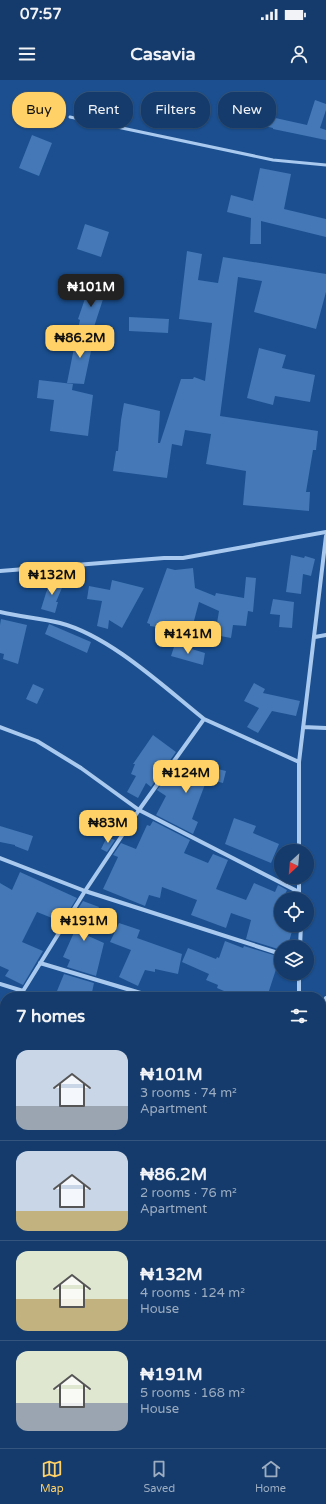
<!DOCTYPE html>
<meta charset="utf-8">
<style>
body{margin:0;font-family:"Varela Round",sans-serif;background:#214673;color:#f1f3f6;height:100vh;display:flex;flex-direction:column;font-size:15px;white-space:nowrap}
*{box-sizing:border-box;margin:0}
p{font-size:13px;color:#9dadc1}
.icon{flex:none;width:22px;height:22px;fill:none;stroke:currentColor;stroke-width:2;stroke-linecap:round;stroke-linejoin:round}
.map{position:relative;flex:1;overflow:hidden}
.side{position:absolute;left:0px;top:912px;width:326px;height:456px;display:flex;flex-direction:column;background:#143b6b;border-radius:16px 16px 0 0;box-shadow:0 1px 3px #0004,0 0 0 1px #33557e}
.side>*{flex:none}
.banner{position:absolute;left:12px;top:12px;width:302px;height:36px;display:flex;gap:8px}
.needle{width:26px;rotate:206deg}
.tools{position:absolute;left:274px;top:764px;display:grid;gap:8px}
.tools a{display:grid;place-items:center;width:40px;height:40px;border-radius:50%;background:#143b6b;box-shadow:0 1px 3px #0004,0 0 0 1px #33557e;font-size:20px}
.price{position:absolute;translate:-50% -34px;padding:0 9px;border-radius:8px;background:#ffd166;color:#111;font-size:13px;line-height:26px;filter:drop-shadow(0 1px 2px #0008)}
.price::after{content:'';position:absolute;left:50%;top:24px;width:12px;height:9px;margin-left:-6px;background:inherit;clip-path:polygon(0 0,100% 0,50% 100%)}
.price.on{background:#222;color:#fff}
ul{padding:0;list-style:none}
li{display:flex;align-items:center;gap:12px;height:100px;padding:0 16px}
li+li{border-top:1px solid #33557e}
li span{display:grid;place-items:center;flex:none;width:112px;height:80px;border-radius:12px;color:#555}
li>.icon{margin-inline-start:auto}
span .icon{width:48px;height:48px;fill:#fffc;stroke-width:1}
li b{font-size:17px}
h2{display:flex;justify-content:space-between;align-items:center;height:48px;padding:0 16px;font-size:17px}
.tag{padding:0 14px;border-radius:16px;background:#143b6b;box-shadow:0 1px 3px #0004,0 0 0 1px #33557e;font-size:14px;line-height:36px}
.tag.on{background:#ffd166;color:#111}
.status{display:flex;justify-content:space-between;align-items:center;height:28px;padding:0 20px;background:#143b6b;direction:ltr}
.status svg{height:11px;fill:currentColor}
header{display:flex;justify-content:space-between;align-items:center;height:52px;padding:0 16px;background:#143b6b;font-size:18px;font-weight:700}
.dock{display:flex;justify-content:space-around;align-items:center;height:56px;border-top:1px solid #33557e;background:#143b6b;font-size:11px;color:#9dadc1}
.dock a{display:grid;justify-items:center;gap:2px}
.dock .on{color:#ffd166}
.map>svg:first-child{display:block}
.building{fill:#4478b7}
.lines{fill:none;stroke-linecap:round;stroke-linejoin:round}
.lane{stroke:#a9c9ee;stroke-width:3}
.street{stroke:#a9c9ee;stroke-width:4}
</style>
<div class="status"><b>07:57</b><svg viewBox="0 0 49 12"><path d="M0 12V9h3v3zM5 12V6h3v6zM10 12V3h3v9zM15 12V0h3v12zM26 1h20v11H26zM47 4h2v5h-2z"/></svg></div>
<header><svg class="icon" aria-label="menu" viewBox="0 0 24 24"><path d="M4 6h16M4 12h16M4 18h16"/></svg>Casavia<svg class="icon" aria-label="person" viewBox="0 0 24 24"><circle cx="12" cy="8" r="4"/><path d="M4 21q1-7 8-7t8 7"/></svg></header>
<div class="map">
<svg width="326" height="1368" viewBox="0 0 326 1368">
<rect width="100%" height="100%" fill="#1b4f8f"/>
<path class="building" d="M315,20l11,4v6l-6,18 6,2v10l-53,-11v-1l-13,-3 2,-10 45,10z
M32,55l20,8 -13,33 -20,-8z
M260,88l31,6 -7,35 42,10v18l-65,-16v23h-11l1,-26 -24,-6 4,-17 22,6z
M85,144l24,8 -8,25 -24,-8z
M187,171l15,3 -4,26 20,3 5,-26 103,17v18l-10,37 -62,-17 8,-31 -24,-4 -18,139 98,15 -2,19h-3l-7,42h4l-1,19 -66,-6 3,-34 -40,-7 5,-30 -26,-4 -3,16 -10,-2 -5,34 -54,-7 3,-20h2l3,-31 3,-17 36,8 -2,32h2l21,-64h12l1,-2 11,4 7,-58 -33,-4z
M90,204l16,6 -13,40 -15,-1 2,-9 -2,-1z
M129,237l40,2 -1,14 -39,-2z
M77,253l17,4 -10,47 -17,-1z
M259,268l27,7 -4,13 33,7 -5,27 -35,-6 -2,9 -26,-7z
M39,300l34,4 -1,6 21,5 -5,41 -38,-5 4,-31 -17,-2z
M291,475l13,3 1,-2 10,3 -4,17 -8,-2 -2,20 -15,-2z
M167,488l8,2 18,-2 2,20 20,8 1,-3 28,5 2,-21 10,1 -3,34 -5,-1 -2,15 -13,-1 -2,13 -16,-3 4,-24 -20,-9 -8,30 -41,-6v-2l-3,-1z
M52,498l12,5 -8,19h2l-3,11 -14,-4 5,-16z
M112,500l32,8 -22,40 -13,-8 -1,9 -11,-3 5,-25 -15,-2 2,-13 21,4z
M273,519l21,3 -2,26 -13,-1 1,-12 -10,-1z
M1,539l26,6 -9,39 -15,-5 1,-5 -4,-1v-28z
M49,544l42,18 -4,11 -42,-19z
M175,564l30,9 -2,12 -32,-9z
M254,603l11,6 -2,4 37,8 -4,15 -24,-5 -14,22 -11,-6 12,-19 -15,-7z
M33,604l11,5 -7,15 -11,-5z
M153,655l23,17 -25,35 -5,-4 -8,15 -11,-6 9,-16 -5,-2 4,-10h-2z
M197,684l29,7 -3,12 -16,-4 -15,40 6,3 -5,12 -37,-19 10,-19 -9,-6 19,-25 18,8z
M234,738l22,8 -3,7 26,11 -8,19 -46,-19z
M153,741l37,19 -6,13 24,10 5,-9 15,6 -12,29 30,11 8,-17 21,9 3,-7 9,5 -4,9h-2v26l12,3 -5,17 -4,-1 -1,3h-2v3l-35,-11 5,-19 -20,-7 -5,15 -35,-13 6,-15 -35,-13 -2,11 -11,-3 -4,11 -42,-17 15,-32 -5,-2 8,-12 15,6 11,-24 3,1z
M0,746l33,10 -5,15 -13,-5v-1l-15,-3z
M107,757l8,3 -8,12 -6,-3z
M20,792l57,26 -15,24 -25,-10 -15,30 21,9 -20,34 -18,-9 4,-6 -9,-4v-83l12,7z
M83,821l16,6 -13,28 18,8 -8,33 -29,-9 3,-7 -7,-3 13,-29 -8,-3z
M119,843l21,7 -3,8 45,16 -4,20 -23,-5v3l-10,-2 -7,16 -19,-9 12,-27 -21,-8z
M225,861l18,7 1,-2 36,11 -13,40h-37l1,-3 -14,-6 1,-3 -12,-5 3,-6 -27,-12 6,-14 28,11 1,-2 2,1z
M64,894l30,9 -3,14h-20l-14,-6z"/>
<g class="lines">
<path class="lane" d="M70,37l203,43 53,5"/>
<path class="street" d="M0,491l164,-13h19l143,-26
M0,532c20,5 40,6 60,11 50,13 104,64 144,96
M315,557l11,-2
M0,647l37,14 44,27 58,42 160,82
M303,647l23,1
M299,771v-89l27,-226
M0,778l85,33 196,63
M299,797v22
M300,867l1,-22
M40,883l114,34
M0,904l23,7 62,-100 54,-81 65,-91 95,43
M299,917v-24
M321,926l5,-8
M0,974l5,-14
M0,1036l5,1
M321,1070l2,1 2,7 -1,11 2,2
M0,1120l5,2
M0,1205l5,2
M0,1299l5,2
M0,1316l5,-4
M0,1333l5,3
M64,1363l11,5
M156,1368l2,-5"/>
</g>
</svg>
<div class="tools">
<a><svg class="needle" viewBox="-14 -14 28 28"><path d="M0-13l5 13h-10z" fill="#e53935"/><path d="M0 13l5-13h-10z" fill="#9dadc1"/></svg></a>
<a><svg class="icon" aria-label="locate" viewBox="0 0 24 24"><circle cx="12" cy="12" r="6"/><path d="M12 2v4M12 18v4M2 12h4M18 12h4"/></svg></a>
<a><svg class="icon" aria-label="layers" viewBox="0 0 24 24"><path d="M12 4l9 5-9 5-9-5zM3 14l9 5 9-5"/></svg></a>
</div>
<b class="price on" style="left:91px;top:228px">₦101M</b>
<b class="price" style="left:80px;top:279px">₦86.2M</b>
<b class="price" style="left:52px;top:516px">₦132M</b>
<b class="price" style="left:188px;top:575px">₦141M</b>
<b class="price" style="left:186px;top:714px">₦124M</b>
<b class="price" style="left:108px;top:764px">₦83M</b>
<b class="price" style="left:84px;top:862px">₦191M</b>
<div class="banner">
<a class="tag on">Buy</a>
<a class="tag">Rent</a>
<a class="tag">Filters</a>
<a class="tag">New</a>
</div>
<section class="side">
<h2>7 homes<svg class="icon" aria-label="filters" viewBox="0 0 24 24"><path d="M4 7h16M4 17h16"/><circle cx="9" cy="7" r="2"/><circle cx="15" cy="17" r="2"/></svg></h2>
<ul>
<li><span style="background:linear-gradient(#c9d6e8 70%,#9aa5b1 0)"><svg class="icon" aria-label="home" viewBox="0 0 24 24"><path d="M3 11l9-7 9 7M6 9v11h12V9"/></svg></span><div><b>₦101M</b><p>3 rooms · 74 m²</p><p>Apartment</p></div></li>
<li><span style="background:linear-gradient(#c9d6e8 75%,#c2b280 0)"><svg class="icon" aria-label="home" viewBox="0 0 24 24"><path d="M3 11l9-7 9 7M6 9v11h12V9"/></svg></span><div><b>₦86.2M</b><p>2 rooms · 76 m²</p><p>Apartment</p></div></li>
<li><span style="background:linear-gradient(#dfe7d0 60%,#c2b280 0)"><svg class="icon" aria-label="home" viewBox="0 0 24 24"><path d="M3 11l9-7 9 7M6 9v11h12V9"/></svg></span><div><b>₦132M</b><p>4 rooms · 124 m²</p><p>House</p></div></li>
<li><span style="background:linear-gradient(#dfe7d0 65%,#9aa5b1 0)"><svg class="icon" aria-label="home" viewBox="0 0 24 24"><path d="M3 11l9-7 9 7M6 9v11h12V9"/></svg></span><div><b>₦191M</b><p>5 rooms · 168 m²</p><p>House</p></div></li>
</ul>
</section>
</div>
<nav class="dock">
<a class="on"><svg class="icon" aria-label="map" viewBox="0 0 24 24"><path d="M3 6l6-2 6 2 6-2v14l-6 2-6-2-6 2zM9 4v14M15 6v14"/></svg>Map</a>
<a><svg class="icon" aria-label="saved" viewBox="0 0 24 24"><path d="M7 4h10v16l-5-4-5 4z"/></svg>Saved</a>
<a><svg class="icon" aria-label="home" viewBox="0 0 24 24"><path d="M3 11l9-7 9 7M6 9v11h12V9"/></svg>Home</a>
</nav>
